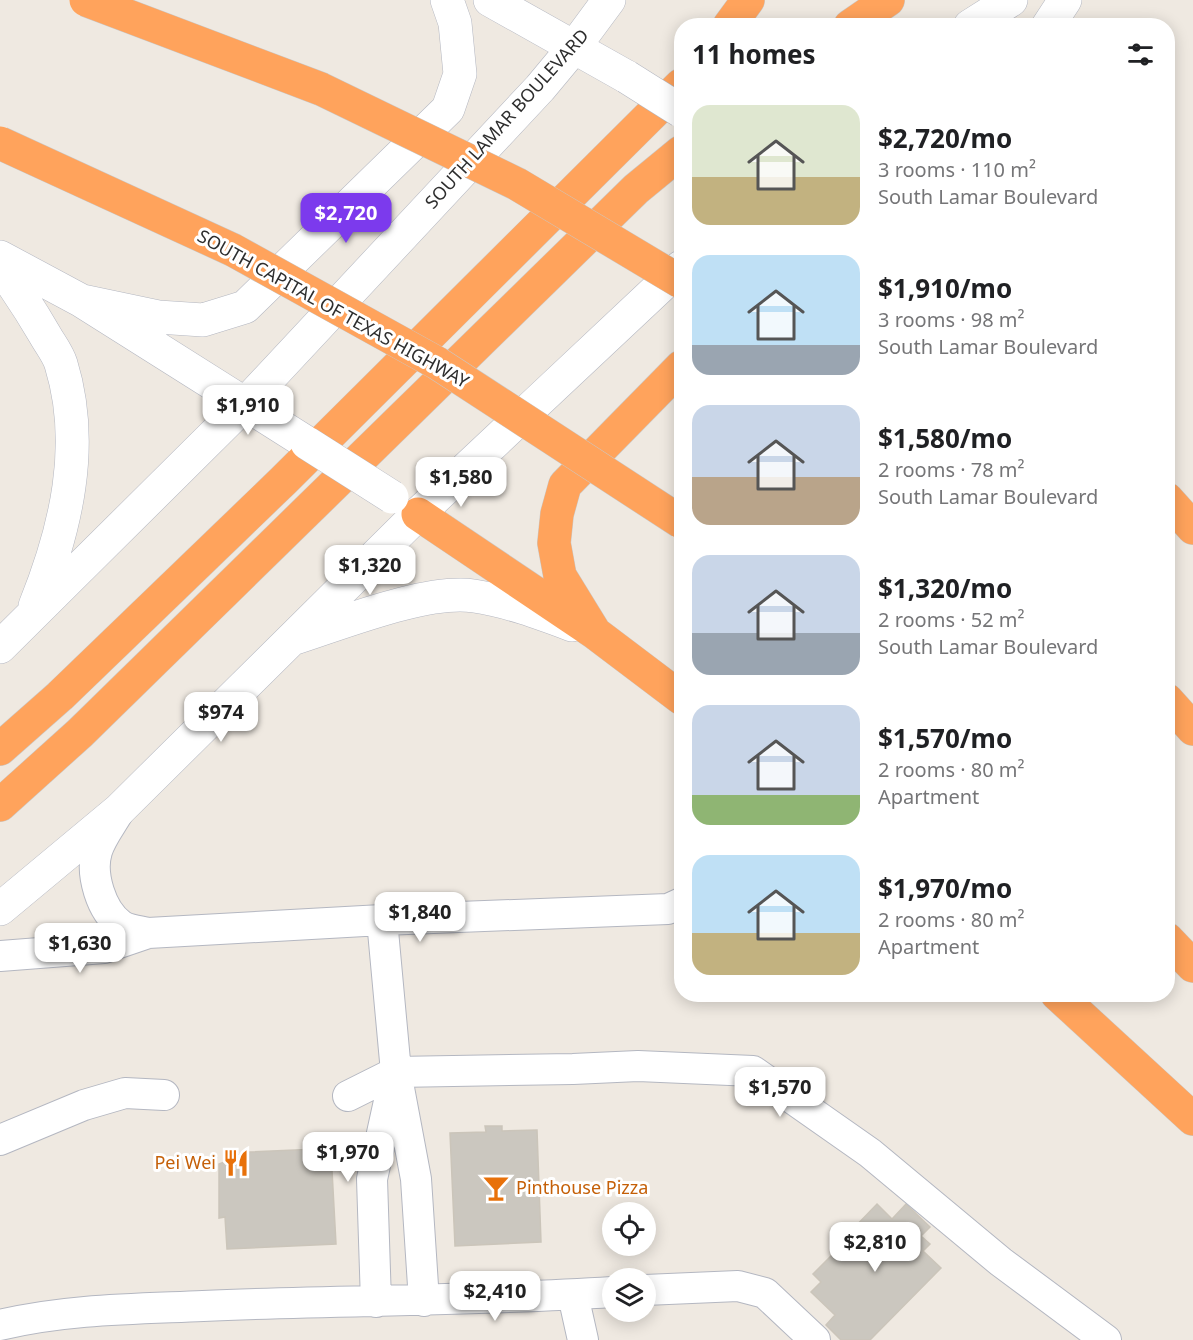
<!DOCTYPE html>
<meta charset="utf-8">
<style>
body{margin:0;font-family:"Noto Sans",sans-serif;background:#f2f2f2;color:#202124;height:100vh;display:flex;flex-direction:column;font-size:22px;white-space:nowrap}
*{box-sizing:border-box;margin:0}
p{font-size:20px;color:#757577}
.icon{flex:none;width:33px;height:33px;fill:none;stroke:currentColor;stroke-width:2;stroke-linecap:round;stroke-linejoin:round}
.map{position:relative;flex:1;overflow:hidden}
.sheet{position:absolute;left:674px;top:18px;width:501px;height:984px;display:flex;flex-direction:column;background:#fff;border-radius:24px;box-shadow:0 3px 15px #0003}
.sheet>*{flex:none}
.tools{position:absolute;left:602px;top:1202px;display:grid;gap:12px}
.tools a{display:grid;place-items:center;width:54px;height:54px;border-radius:50%;background:#fff;box-shadow:0 3px 15px #0003;font-size:30px}
.price{position:absolute;translate:-50% -51px;padding:0 14px;border-radius:12px;background:#fff;color:#222;font-size:20px;line-height:39px;filter:drop-shadow(0 2px 3px #0008)}
.price::after{content:'';position:absolute;left:50%;top:36px;width:18px;height:14px;margin-left:-9px;background:inherit;clip-path:polygon(0 0,100% 0,50% 100%)}
.price.current{background:#7c3aed;color:#fff}
ul{padding:0;list-style:none}
li{display:flex;align-items:center;gap:18px;height:150px;padding:0 18px}
li span{display:grid;place-items:center;flex:none;width:168px;height:120px;border-radius:18px;color:#555}
li>.icon{margin-inline-start:auto}
span .icon{width:72px;height:72px;fill:#fffc;stroke-width:1}
li b{font-size:26px}
h2{display:flex;justify-content:space-between;align-items:center;height:72px;padding:0 18px;font-size:26px}
.map>svg:first-child{display:block}
.building{fill:#cbc7bf;stroke:#cbc5ba;stroke-width:1.5}
.lines{fill:none;stroke-linecap:round;stroke-linejoin:round}
.street-casing{stroke:#b4b7c1;stroke-width:32}
.secondary-casing{stroke:#b4b7c1;stroke-width:34}
.highway-casing{stroke:#c9c9c9;stroke-width:34}
.street{stroke:#fff;stroke-width:30}
.secondary{stroke:#fff;stroke-width:33}
.highway{stroke:#ffa35c;stroke-width:33}
.secondary-bridge-casing{stroke:#b4b7c1;stroke-width:34;stroke-linecap:butt}
.highway-bridge-casing{stroke:#c9c9c9;stroke-width:34;stroke-linecap:butt}
.secondary-bridge{stroke:#fff;stroke-width:33}
.highway-bridge{stroke:#ffa35c;stroke-width:33}
.labels{text-anchor:middle;stroke-width:6;stroke-linejoin:round;paint-order:stroke}
.street-label{font-size:18px;fill:#2e2e2e;stroke:#fff}
.food-label{font-size:18px;fill:#c56008;stroke:#fff;text-anchor:end}
</style>
<div class="map">
<svg width="1193" height="1340" viewBox="0 0 1193 1340">
<rect width="100%" height="100%" fill="#efe9e1"/>
<path class="building" d="M485,1126h17v5l35,-1 4,112 -86,4 -5,-113 36,-1z
M318,1149v3h13l5,92 -109,5 -2,-32 -6,1v-54l8,-3 -1,-5 23,-2v-2z
M877,1204l15,15 14,-15 24,23 -9,9 9,8 -7,7 18,17 -71,72h-29l-15,-15 9,-10 -24,-23 10,-10 -8,-8 36,-36 -2,-3z"/>
<g class="lines">
<defs>
<path id="street" d="M118,813c-7,12 -17,25 -21,38 -7,23 4,60 24,74 7,5 19,6 27,8
M382,920l14,152 20,107 8,122
M0,956l104,-8 44,-15 234,-13 286,-11 13,-6
M348,1096l48,-24 177,-3 65,-3 115,5 117,82 131,109 105,78
M0,1140l84,-35 41,-12 39,2
M645,1290l93,-4 27,7 50,47
M573,1295l10,45
M376,1302l-4,-123 21,-96
M0,1325c67,-16 135,-16 203,-19 136,-6 273,-5 409,-14"/>
<path id="secondary" d="M490,0l137,77
M970,26l41,-26
M1048,26l17,-26
M0,257l82,44 225,142
M0,266c16,22 31,45 45,69 5,9 13,19 16,29 25,81 5,165 -26,242
M82,301l76,16 45,3 42,-13 203,-198 12,-35 -5,-51 -8,-23
M295,638c47,-15 131,-49 179,-42 34,5 66,17 98,29
M0,647l245,-243 295,-316 35,-42 34,-46
M0,909l119,-99 299,-296 263,-247"/>
<path id="highway" d="M729,26l19,-26
M850,26l38,-26
M1167,499l26,29
M418,514l177,119 86,65
M595,633l-35,-57 -6,-33 3,-29 8,-29 116,-118
M1167,700l26,29
M0,749l60,-53 223,-215 398,-396
M0,805l80,-72 556,-544 45,-37
M1167,939l26,27
M1057,994l136,125"/>
</defs>
<use href="#street" class="street-casing"/>
<use href="#secondary" class="secondary-casing"/>
<use href="#highway" class="highway-casing"/>
<use href="#street" class="street"/>
<use href="#secondary" class="secondary"/>
<use href="#highway" class="highway"/>
<defs>
<path id="secondary-bridge" d="M627,77l54,34
M307,443l85,54"/>
<path id="highway-bridge" d="M86,0l235,89 196,95 164,98
M0,143l233,107 204,113 244,159"/>
</defs>
<use href="#secondary-bridge" class="secondary-bridge-casing"/>
<use href="#highway-bridge" class="highway-bridge-casing"/>
<use href="#secondary-bridge" class="secondary-bridge"/>
<use href="#highway-bridge" class="highway-bridge"/>
</g>
<defs>
<symbol id="restaurant-bare" viewBox="-9 -9 18 18"><path d="M-5-6h1v4h1v-4h1v4h1v-4h1v5L-1.5 .5V6h-2V.5L-5-1ZM5-6V6H3V1.5H1.5Q1.5-4 5-6Z" fill="#e8710a" stroke="#fff" stroke-width="2.5" paint-order="stroke"/></symbol>
<symbol id="bar-bare" viewBox="-9 -9 18 18"><path d="M-6-5H6L.8 .8V4.5H3.5V6h-7V4.5H-.8V.8Z" fill="#e8710a" stroke="#fff" stroke-width="2.5" paint-order="stroke"/></symbol>
</defs>
<g fill-rule="evenodd">
<use href="#restaurant-bare" x="217" y="1144" width="38" height="38"/>
<use href="#bar-bare" x="477" y="1169" width="38" height="38"/>
</g>
<g class="labels">
<g class="street-label">
<text transform="translate(507 119) rotate(-48)" y="6">SOUTH LAMAR BOULEVARD</text>
<text transform="translate(333 309) rotate(29)" y="6">SOUTH CAPITAL OF TEXAS HIGHWAY</text>
</g>
<g class="food-label">
<text x="216" y="1169">Pei Wei</text>
<text x="516" y="1194" text-anchor="start">Pinthouse Pizza</text>
</g>
</g>
</svg>
<div class="tools">
<a><svg class="icon" aria-label="locate" viewBox="0 0 24 24"><circle cx="12" cy="12" r="6"/><path d="M12 2v4M12 18v4M2 12h4M18 12h4"/></svg></a>
<a><svg class="icon" aria-label="layers" viewBox="0 0 24 24"><path d="M12 4l9 5-9 5-9-5zM3 14l9 5 9-5"/></svg></a>
</div>
<b class="price current" style="left:346px;top:244px">$2,720</b>
<b class="price" style="left:248px;top:436px">$1,910</b>
<b class="price" style="left:461px;top:508px">$1,580</b>
<b class="price" style="left:370px;top:596px">$1,320</b>
<b class="price" style="left:221px;top:743px">$974</b>
<b class="price" style="left:420px;top:943px">$1,840</b>
<b class="price" style="left:80px;top:974px">$1,630</b>
<b class="price" style="left:780px;top:1118px">$1,570</b>
<b class="price" style="left:348px;top:1183px">$1,970</b>
<b class="price" style="left:875px;top:1273px">$2,810</b>
<b class="price" style="left:495px;top:1322px">$2,410</b>
<section class="sheet">
<h2>11 homes<svg class="icon" aria-label="filters" viewBox="0 0 24 24"><path d="M4 7h16M4 17h16"/><circle cx="9" cy="7" r="2"/><circle cx="15" cy="17" r="2"/></svg></h2>
<ul>
<li><span style="background:linear-gradient(#dfe7d0 60%,#c2b280 0)"><svg class="icon" aria-label="home" viewBox="0 0 24 24"><path d="M3 11l9-7 9 7M6 9v11h12V9"/></svg></span><div><b>$2,720/mo</b><p>3 rooms · 110 m²</p><p>South Lamar Boulevard</p></div></li>
<li><span style="background:linear-gradient(#bfe0f5 75%,#9aa5b1 0)"><svg class="icon" aria-label="home" viewBox="0 0 24 24"><path d="M3 11l9-7 9 7M6 9v11h12V9"/></svg></span><div><b>$1,910/mo</b><p>3 rooms · 98 m²</p><p>South Lamar Boulevard</p></div></li>
<li><span style="background:linear-gradient(#c9d6e8 60%,#b9a48a 0)"><svg class="icon" aria-label="home" viewBox="0 0 24 24"><path d="M3 11l9-7 9 7M6 9v11h12V9"/></svg></span><div><b>$1,580/mo</b><p>2 rooms · 78 m²</p><p>South Lamar Boulevard</p></div></li>
<li><span style="background:linear-gradient(#c9d6e8 65%,#9aa5b1 0)"><svg class="icon" aria-label="home" viewBox="0 0 24 24"><path d="M3 11l9-7 9 7M6 9v11h12V9"/></svg></span><div><b>$1,320/mo</b><p>2 rooms · 52 m²</p><p>South Lamar Boulevard</p></div></li>
<li><span style="background:linear-gradient(#c9d6e8 75%,#8fb573 0)"><svg class="icon" aria-label="home" viewBox="0 0 24 24"><path d="M3 11l9-7 9 7M6 9v11h12V9"/></svg></span><div><b>$1,570/mo</b><p>2 rooms · 80 m²</p><p>Apartment</p></div></li>
<li><span style="background:linear-gradient(#bfe0f5 65%,#c2b280 0)"><svg class="icon" aria-label="home" viewBox="0 0 24 24"><path d="M3 11l9-7 9 7M6 9v11h12V9"/></svg></span><div><b>$1,970/mo</b><p>2 rooms · 80 m²</p><p>Apartment</p></div></li>
</ul>
</section>
</div>
